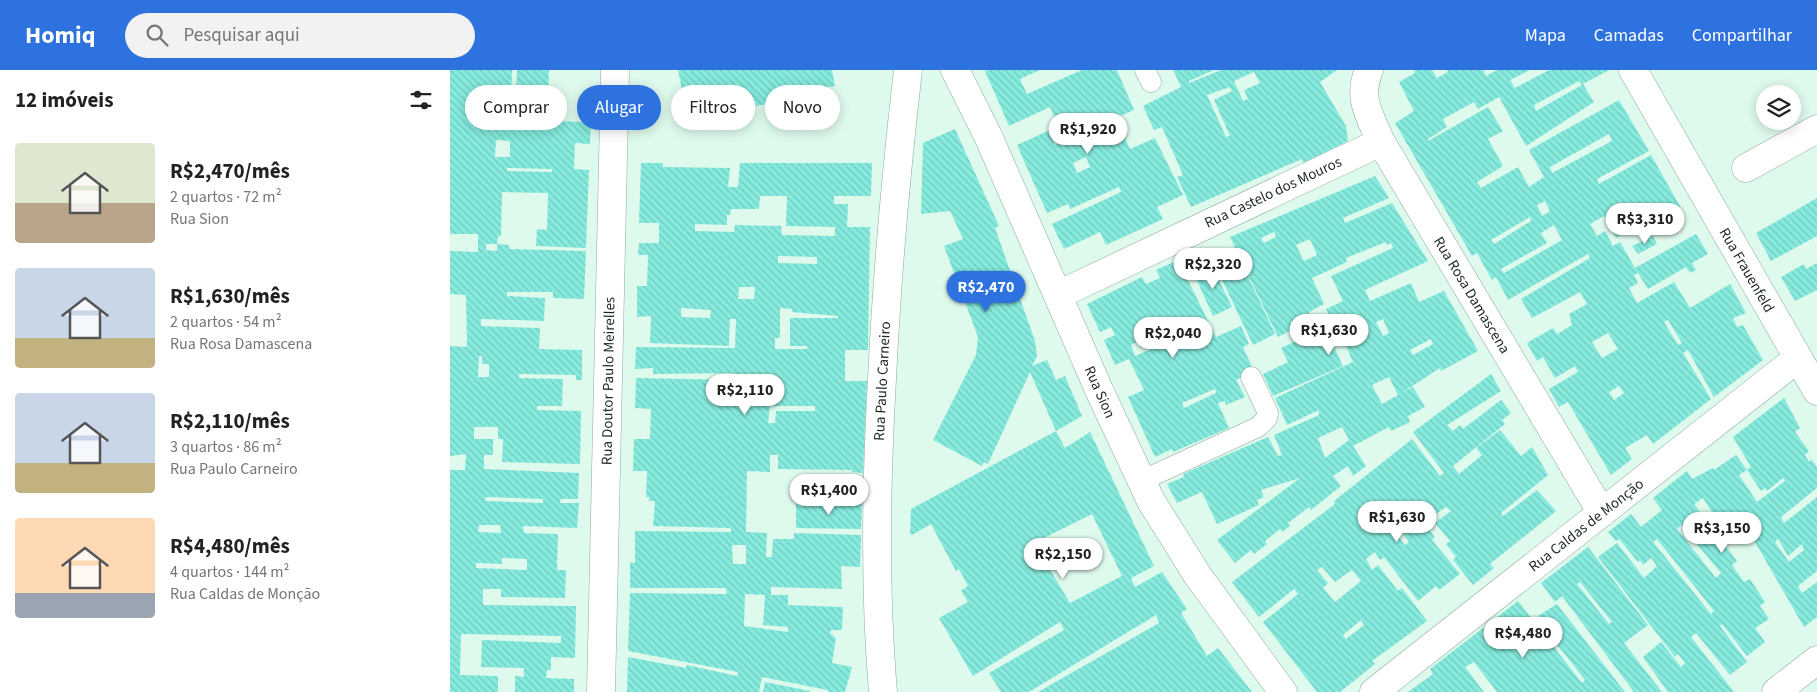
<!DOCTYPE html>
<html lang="pt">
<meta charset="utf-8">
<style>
body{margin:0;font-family:"Source Sans 3",sans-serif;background:#f2f2f2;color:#222;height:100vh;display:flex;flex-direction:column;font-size:19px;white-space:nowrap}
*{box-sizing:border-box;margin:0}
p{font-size:16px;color:#767676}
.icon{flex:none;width:28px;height:28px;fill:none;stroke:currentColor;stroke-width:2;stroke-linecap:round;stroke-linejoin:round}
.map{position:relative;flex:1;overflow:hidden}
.drawer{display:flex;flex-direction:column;background:#fff;width:450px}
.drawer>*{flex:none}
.guide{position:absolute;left:15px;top:15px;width:475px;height:45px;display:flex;gap:10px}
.controls{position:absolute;left:1306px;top:15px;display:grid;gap:10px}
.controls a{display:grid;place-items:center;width:45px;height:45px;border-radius:50%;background:#fff;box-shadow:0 2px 12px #0003;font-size:25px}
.price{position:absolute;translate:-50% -42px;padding:0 11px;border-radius:18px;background:#fff;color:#222;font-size:16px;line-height:32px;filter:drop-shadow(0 1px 2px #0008)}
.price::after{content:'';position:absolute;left:50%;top:30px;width:15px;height:11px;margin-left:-8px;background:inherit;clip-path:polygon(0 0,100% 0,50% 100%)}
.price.selected{background:#2d72df;color:#fff}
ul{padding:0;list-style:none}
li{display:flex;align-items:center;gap:15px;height:125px;padding:0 15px}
li span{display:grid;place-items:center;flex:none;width:140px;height:100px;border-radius:5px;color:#555}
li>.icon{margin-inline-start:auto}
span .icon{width:60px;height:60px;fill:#fffc;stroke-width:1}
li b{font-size:21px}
h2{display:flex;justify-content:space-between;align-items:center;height:60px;padding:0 15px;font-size:21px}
.pill{padding:0 18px;border-radius:22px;background:#fff;box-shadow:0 2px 12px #0003;font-size:18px;line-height:45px}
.pill.selected{background:#2d72df;color:#fff}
header{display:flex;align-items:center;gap:30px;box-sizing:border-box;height:70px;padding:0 25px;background:#2d72df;color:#fff}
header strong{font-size:24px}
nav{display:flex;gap:28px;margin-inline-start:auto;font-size:18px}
.search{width:350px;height:45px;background:#f2f2f2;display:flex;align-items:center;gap:12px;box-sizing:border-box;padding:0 18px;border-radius:28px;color:#767676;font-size:19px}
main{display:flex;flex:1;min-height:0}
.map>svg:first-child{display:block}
.building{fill:url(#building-back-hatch);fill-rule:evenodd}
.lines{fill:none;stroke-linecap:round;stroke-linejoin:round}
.service-casing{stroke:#8ea99d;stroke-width:21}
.minor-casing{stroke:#8ea99d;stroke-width:29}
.service{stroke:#fff;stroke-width:20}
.minor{stroke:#fff;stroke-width:28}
.labels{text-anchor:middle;stroke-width:4;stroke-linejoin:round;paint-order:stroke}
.street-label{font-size:15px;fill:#1d2823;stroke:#fff}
</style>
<header>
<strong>Homiq</strong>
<div class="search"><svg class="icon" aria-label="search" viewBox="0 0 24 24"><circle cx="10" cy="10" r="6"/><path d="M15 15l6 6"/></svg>Pesquisar aqui</div>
<nav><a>Mapa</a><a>Camadas</a><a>Compartilhar</a></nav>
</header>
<main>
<section class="drawer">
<h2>12 imóveis<svg class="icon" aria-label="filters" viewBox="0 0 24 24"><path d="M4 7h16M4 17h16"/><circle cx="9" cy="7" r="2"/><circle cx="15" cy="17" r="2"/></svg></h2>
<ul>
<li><span style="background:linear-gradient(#dfe7d0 60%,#b9a48a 0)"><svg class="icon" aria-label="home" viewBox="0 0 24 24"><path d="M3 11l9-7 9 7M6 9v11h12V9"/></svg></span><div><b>R$2,470/mês</b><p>2 quartos · 72 m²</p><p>Rua Sion</p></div></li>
<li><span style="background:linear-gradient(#c9d6e8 70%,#c2b280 0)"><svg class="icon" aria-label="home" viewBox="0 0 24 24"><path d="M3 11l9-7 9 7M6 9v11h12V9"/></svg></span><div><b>R$1,630/mês</b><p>2 quartos · 54 m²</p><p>Rua Rosa Damascena</p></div></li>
<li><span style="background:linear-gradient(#c9d6e8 70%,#c2b280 0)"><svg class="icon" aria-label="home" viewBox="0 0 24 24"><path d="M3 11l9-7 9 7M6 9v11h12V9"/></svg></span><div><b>R$2,110/mês</b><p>3 quartos · 86 m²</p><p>Rua Paulo Carneiro</p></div></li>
<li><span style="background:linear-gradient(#ffd9b3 75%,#9aa5b1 0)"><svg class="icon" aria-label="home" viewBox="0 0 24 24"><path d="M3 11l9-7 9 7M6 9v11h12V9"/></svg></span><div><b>R$4,480/mês</b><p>4 quartos · 144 m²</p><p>Rua Caldas de Monção</p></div></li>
</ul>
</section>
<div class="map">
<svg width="1367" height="622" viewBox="0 0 1367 622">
<defs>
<pattern id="building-back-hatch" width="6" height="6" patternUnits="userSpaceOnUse" patternTransform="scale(1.25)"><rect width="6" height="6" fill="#86ebde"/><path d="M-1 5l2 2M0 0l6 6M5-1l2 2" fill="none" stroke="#73cabe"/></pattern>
</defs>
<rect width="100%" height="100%" fill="#defaed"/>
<path class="building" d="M0,0h62l-1,31h36v16l-38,-1v4l82,2 -1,22 -15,-1 -1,26 15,1 -3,78 -50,-2 1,-17 10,1 1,-37 -46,-1 -1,44h-3l-1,8 12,1v4l77,2 -2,48 -31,-1v-6h-46v4l38,2 -1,23 -63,-2v7l59,2 -1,21 43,1v30h-6v-5l-57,-1v4l44,1 -1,27h-25v4l44,1 -1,53 -78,-2 1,-23h-5v-12h-24v12h19v16h-9v14l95,4 -1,26h-17l-1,4h19l-2,25 -54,-2 1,7 34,1 -1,36h9l-1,28 -64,-1v-8h-18v16l93,1 -1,52 -24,-1v13h-4l-1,8 28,1v13h-59v-16l9,1v-9l-43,-1 1,-27 79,3v-7l-100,-2 -1,41 38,1v16h-48v-222h15l1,-16 -16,2v-110l17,1 -1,-52 -16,-1v-43l28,1v-18h-28zM46,70l14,1v16h-15zM57,98l45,1v3l-45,-1zM36,174h11v7l-11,-1zM29,286h3v8h7v13h-11zM35,427l58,2v4l-57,-2zM29,455h21l1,8 -23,-1zM52,488l25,1v11l-51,-2v-5l26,1z
M67,0h32l-1,26 -32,-1z
M228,0h154l3,16 -59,10 1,6 -21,4 -1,-5 -68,14z
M537,0h53l-20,9 7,15 55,-24h35l17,40 -19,8 15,31 25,-11 28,57 -26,12 6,12 -57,26 -6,-13 -36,17 -12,-25 69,-32 -2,-5 -49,22 -2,-5 -21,9 -30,-68 33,-15 5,15 10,-4 -15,-34 -41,19 -24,-55zM636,87l4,10 -13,6 -4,-10z
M723,0h41l-25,11v2l32,-13h116l-17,12 26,44 2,15 -45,22 -1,-4 -111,48 -14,-30 6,-2 -21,-48 -8,3 -11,-24 38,-19zM804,2l6,11 -16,7 4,9 -5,2 -9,-20zM780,17l2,4 -18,9 16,36 -4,1 -19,-42z
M964,0h18l5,8 11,-6 -1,-2h36l3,6 11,-6h33l-20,10 5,8 34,-18h60l-26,14 11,18 -68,44 -27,-49 -21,12 -4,-7 -31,17 4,8 -19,12v2l60,-34 15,24 -15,8 15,27 -26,16 4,6 37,-21 11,20 15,-10 -15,-27 90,-50 30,51 -52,28 2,5 52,-29 30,53 -23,13 -2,-4 -14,9 -2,-3 -24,15 -12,-22 -14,8 7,12 8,-5 8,15 7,-4 15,26 61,-34 12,20 -16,9 4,7 -6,3 -4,-6 -38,22 -10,-16 -4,2 4,8 -9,5 8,15 37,-21 16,26 40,-24 16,29 -13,5 4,9 6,-2 20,35 -49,37 -26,-47 -5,3 28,46 -58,45 -6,-9 -22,13 7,11 -21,16 -43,-73 -9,5 -10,-18 29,-17 -3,-6 -20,12 -12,-21 -6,4 -10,-18 26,-15 4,6 15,-9 -3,-11 18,-10 -7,-12 -48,26 -11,-19 69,-41 -2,-4 -80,46 -12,-23 -4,3 -15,-27 -5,3 -77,-133 19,-12 -15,-29 16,-9zM1129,11l3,4 -46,26 -2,-6zM1159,64l3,6 -2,2 -58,31 -2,-6zM1095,131l5,10 -8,5 -5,-11zM1080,147l1,4 -37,23 -3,-4zM1104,155l8,15 -58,33 -3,-4 46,-26 -6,-10zM1218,250l14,23 -4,2 -14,-23zM1158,263l10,16 -16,9 -10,-16zM1169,316l5,7 -10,7 -5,-8z
M505,59l44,97 -4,2 40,113 2,15 -5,10 15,-6 9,20 9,-4 17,40 -26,15 -26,-59 -42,92 -4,-2 -2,4 -49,-26 43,-85 2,-18 -34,-91 19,-7 -13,-28 -29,3 2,-71z
M191,93h22v4l67,1 -2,19h10l2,-24h132l-1,33h-37v8h14l-1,23h23l-2,123h-23v31h22l-4,92 -11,-1v-2l-74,-1v-14h-8v17l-23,-1 -1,61 21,1 -1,24h6l1,-18h21v-6l67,2 -1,32 -19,-1 1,23 -71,-2v8h17v10l55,2 -1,23h-11l-1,3 6,5 -4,25 20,4 -7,25h-17v-2l-66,-13 -3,15h-132l1,-35 58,11 1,-3 50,11 1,-4 -110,-21 2,-58 97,1 -1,-6h-96v-26l5,1v-32l96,1v-4l-78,-2 2,-25h-6v-4h-3l1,-26h-14l1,-32h16l1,-30 -16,-1 1,-30 97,2 1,-7 -81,1v-6l-18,1 1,-22 99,1 1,-29h-6l-1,27 -79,-3 1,-27 -14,1v-31h10l1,-31h-10l1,-12h20v-20h-20zM310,126h27l-1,30 49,1v9l-53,-1 -1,-9 -46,-1 -1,7 -39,-1v-7l32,1v-10h3l1,-6h28zM328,186l39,1v7l-39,-1zM289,217h16l-1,12h-16zM231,238l30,2 -1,8 -29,-1zM330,238l12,1v3l46,4v2h-48v28h17v3h-32v-11h5zM320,336h45v5h-39l-1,12h-7zM282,475h14v19h-13zM295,524l20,1 -2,30 25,2v5l-44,-6z
M925,106l14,22 -46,20 2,5 47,-20 36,58 -63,29 5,11 41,-18 8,19 25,-11 34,60 -37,20 -1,-3 -37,24 10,-5 12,20 -17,9 2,6 -19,9 -2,-4 -36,19 13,20 -13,10 -5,-10 -15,10 8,10 -30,24 -2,-3 -21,16 2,3 -8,6 -2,-3 -15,12 2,3 -13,10 -3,-4 -16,13 -18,-23 83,-62 -39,12 3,7 -7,3 2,5 -42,19 -15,-32 -25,11 -10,-19 17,-7 -1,-3 85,-37 10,19 4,-1 -8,-20 45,-20v-5l-32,15 -12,-27 78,-36 -11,-25 -10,5 11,24 -70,30 -10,-22 25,-12 -7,-14 26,-12 -5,-11 -24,12 -48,-100zM824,162l2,5 -12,6 -3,-5zM860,169l7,16 -13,6 -8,-16zM936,172l1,3 4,-2 2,5 -62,28 12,25 -17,8 10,20 -6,3 -7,-17 -12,6 -2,-9 15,-8 -12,-26 35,-16 -1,-4zM933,249l6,14 -6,3 -7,-14zM981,269l2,5 -20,11 -3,-5zM939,307l9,18 -16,9 -10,-19zM892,357l7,13 -24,18 -7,-20z
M1367,128v38l-46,25 -15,-28z
M1203,166l4,8 -19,10 -6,-8z
M788,185l37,79 -22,11 -38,-80z
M728,190l31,63 -22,10 -7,-12 -49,24 4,11 32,-14 3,6 42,-19 4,8 25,-11 8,18 -6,3 11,24 -18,9 9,17 -19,8 -1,-4 -7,2 11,25 -56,24 -1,-3 -17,8 -27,-60 16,-7 -15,-31 -14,6 -11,-25 11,-5 -4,-8 -11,5 -13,-28 55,-27 4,7 14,-6 -4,-8zM765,319l1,4 -32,15 -2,-5z
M1367,193v27l-22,11 -14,-24 23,-13 2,5z
M761,194l21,43 -19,9 -19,-42z
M1041,304l10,17 -54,34 6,6 7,-6 3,4 38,-29 10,13 -9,7 3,4 -52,42 6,8 23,-19 -6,-7 24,-18 21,26 11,-9 16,28 -47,38 2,3 34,-26 19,21 -66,53 4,4 -21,17 -20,-25 3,-3 -10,-13 4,-3 -15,-18 16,-12 -5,-4 -17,12 4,5 -6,4 8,9 -3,3 28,34 -21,16 -3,-4 -18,15 -34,-44 -4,3 -5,-8 -9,7 6,11 6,-5 20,26 4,-3 25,33 -55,40 3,3 -35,28h-23l-54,-70 35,-28 -4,-5 -35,28 -27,-35 103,-78 -1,-3 78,-62 28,37 4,-3 -31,-41zM939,445l20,27 -4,3 -21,-26zM872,497l13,15 17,-12 9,11 -26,21 -12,-14 5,-5 -11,-13zM911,550l3,5 -18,14 -3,-4z
M1334,328l16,30 -5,4 14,19 -4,4 4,7 2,-3 6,8v21l-36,29 3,6 33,-26v74l-19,15 4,7 15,-11v35l-13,10 -64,-111 -18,12 -19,-30 -9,6 43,57 -5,4 12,17 6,-3 15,23 -5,4 9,13 -14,9 10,14 -18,14 -25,-32 -2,2 27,36 -17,13 -34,-42 -5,4 43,55h-66l-25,-35 18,-15 20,25 4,-4 -7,-9 -3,3 -77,-100 19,-14 27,35 13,-12 -6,-8 -8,7 -3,-5 -2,2 -19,-23 -3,2 -8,-9 23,-18 10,13 21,-17 -9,-12 34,-27 5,8 21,-11 1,2 22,-15 11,15 4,-3 -18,-30zM1297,400l14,21 4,-3 2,3 16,-13 2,3 -28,21 -18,-27zM1231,455l40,48 -5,5 -39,-49zM1207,469l57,72 -3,3 -58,-72zM1328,469l10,17 14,-12 2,6 -15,12 -14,-20z
M606,361l9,17 25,-16 64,134 -23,12 4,9 27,-15 25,37 -6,4 26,43 11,-8 34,44h-214l121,-69 -3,-8 -127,77h-28l-12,-19 75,-43 -4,-8 -87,54 -34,-58 29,-16 -7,-11 7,-5 -9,-17 -3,2 -25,-47 -19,11 -2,-2 1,-24zM642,444l30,62 -52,27 -30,-50 -4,-11z
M346,434h66l-1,25 -65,-1z
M1138,477l60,78 -24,18 38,49h-28l-72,-96 -7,6 -14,-19zM1130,512l32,40 -3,2 -32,-40z
M1068,531l64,82 3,-3 -30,-38 2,-2 -19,-24 19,-12 68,88h-128l-23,-30 -9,5 19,25h-76l25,-18 -3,-5z
M315,612l45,9v1h-47z"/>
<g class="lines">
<defs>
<path id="service" d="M695,0l6,12
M691,411l117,-54 9,-9 1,-5 -17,-36"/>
<path id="minor" d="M505,0l34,68 110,252 52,111 47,75 85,116
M919,0c-12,28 1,46 12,72l221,371
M1183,0l184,321
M1296,98l71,-39
M608,225l323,-153
M151,622l14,-622
M433,622c-9,-105 -7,-209 -1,-313 5,-104 14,-206 26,-309
M924,622l424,-334
M1326,622l41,-32"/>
</defs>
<use href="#service" class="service-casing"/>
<use href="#minor" class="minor-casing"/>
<use href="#service" class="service"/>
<use href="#minor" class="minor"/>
</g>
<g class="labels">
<g class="street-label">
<text transform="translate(823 122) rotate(-25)" y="5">Rua Castelo dos Mouros</text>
<text transform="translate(1297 200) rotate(60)" y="5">Rua Frauenfeld</text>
<text transform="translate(1022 225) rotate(59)" y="5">Rua Rosa Damascena</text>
<text transform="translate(158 311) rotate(-89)" y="5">Rua Doutor Paulo Meirelles</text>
<text transform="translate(432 311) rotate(-87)" y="5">Rua Paulo Carneiro</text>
<text transform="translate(650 322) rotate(66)" y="5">Rua Sion</text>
<text transform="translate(1136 455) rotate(-38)" y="5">Rua Caldas de Monção</text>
</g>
</g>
</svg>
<div class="controls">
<a><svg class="icon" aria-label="layers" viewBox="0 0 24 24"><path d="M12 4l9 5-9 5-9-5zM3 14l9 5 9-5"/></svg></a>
</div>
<b class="price" style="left:638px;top:85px">R$1,920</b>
<b class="price" style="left:1195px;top:175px">R$3,310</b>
<b class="price" style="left:763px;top:220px">R$2,320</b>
<b class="price selected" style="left:536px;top:243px">R$2,470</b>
<b class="price" style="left:879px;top:286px">R$1,630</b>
<b class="price" style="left:723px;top:289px">R$2,040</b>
<b class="price" style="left:295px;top:346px">R$2,110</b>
<b class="price" style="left:379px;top:446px">R$1,400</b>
<b class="price" style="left:947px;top:473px">R$1,630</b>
<b class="price" style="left:1272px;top:484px">R$3,150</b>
<b class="price" style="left:613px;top:510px">R$2,150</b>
<b class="price" style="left:1073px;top:589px">R$4,480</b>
<div class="guide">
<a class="pill">Comprar</a>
<a class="pill selected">Alugar</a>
<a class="pill">Filtros</a>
<a class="pill">Novo</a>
</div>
</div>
</main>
